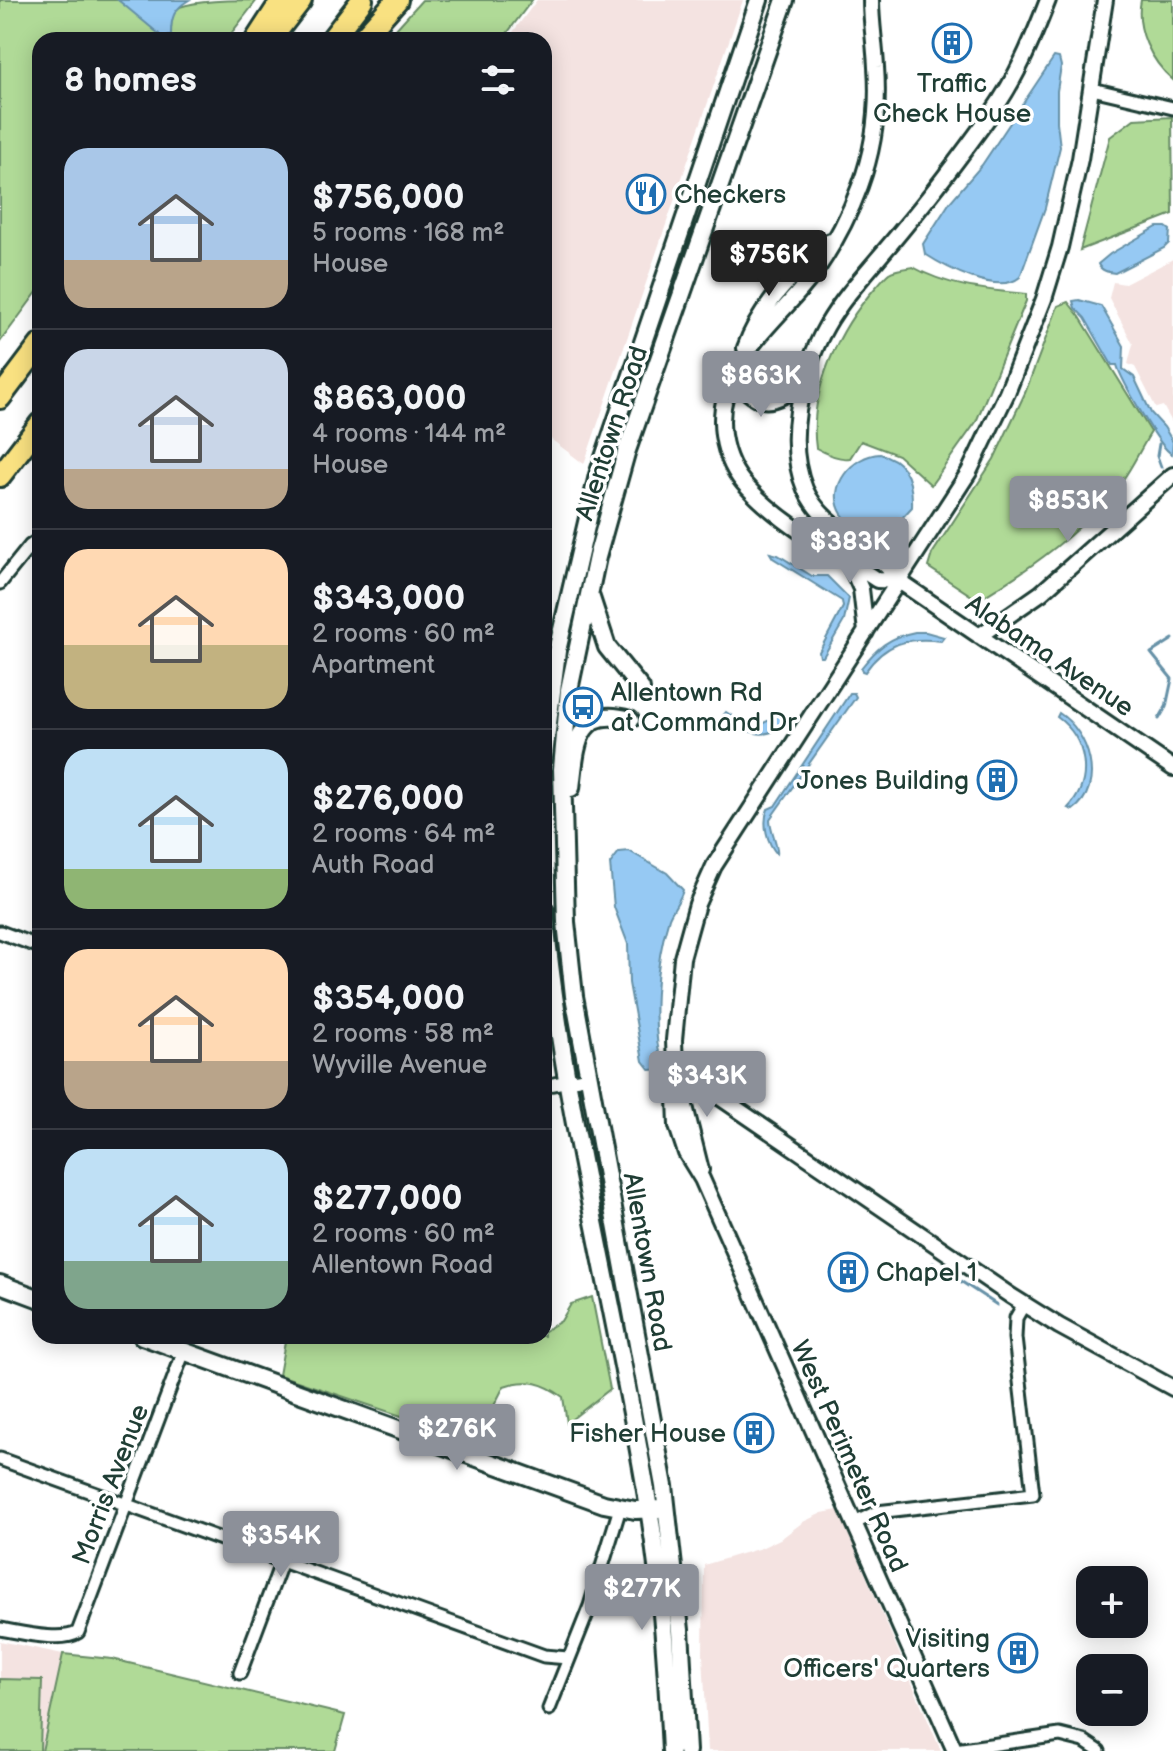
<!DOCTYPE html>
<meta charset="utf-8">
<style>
body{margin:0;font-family:"Balsamiq Sans",sans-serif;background:#20242c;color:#f1f3f6;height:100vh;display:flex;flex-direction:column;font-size:30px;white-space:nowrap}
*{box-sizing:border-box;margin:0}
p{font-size:26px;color:#9ea1a6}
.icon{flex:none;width:44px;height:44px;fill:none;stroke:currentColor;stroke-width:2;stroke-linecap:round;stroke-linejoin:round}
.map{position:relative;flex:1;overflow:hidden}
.side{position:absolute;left:32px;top:32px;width:520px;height:1312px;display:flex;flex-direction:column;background:#171b24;border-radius:24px;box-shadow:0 4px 20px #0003}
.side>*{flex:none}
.controls{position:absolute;left:1076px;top:1566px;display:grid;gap:16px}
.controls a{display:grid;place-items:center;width:72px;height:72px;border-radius:16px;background:#171b24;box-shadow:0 4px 20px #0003;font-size:40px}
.price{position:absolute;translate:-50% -68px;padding:0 18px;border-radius:8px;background:#8c9099;color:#fff;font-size:26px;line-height:52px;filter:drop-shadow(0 2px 4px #0008)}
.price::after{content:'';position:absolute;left:50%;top:48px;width:24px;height:18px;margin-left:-12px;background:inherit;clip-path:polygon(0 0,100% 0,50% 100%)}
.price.on{background:#222;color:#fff}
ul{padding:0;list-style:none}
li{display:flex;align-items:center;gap:24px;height:200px;padding:0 32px}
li+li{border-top:2px solid #363941}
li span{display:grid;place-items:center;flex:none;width:224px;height:160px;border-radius:24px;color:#555}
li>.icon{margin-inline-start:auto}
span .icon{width:96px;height:96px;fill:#fffc;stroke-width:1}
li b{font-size:34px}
h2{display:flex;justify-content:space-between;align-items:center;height:96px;padding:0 32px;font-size:34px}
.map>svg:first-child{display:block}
.built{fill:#f4e3e1}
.green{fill:#b0da97;stroke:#688c66;stroke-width:2}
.water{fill:#96c9f3;stroke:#6691a7;stroke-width:2}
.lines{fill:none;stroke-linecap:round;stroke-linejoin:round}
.stream{stroke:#6691a7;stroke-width:3}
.minor-casing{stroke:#1f3d34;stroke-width:17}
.tertiary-casing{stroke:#1f3d34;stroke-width:20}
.secondary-casing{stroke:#1f3d34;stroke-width:22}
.motorway-casing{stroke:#1f3d34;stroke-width:26}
.minor{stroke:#fff;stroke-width:11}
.tertiary{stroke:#fff;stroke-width:14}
.secondary{stroke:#fff;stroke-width:16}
.motorway{stroke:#f9e181;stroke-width:20}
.labels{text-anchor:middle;stroke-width:7;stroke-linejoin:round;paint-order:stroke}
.poi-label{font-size:26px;fill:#1f3d34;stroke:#fff;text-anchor:start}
.street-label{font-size:26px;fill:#1f3d34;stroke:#fff}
</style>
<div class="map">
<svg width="1173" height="1751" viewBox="0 0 1173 1751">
<rect width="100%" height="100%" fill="#fff"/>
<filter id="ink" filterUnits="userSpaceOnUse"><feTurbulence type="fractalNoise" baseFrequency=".0125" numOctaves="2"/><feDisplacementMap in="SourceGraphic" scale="16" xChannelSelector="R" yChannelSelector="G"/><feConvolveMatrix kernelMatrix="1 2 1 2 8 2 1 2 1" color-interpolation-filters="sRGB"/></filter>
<g filter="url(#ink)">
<path class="built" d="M537,0h206l-159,464 -40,-30v-394h-37z
M1173,259v165l-10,-18 -7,2 -21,-41 -7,-3 5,-20 -24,-46 4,-16 12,2z
M838,1510l103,241h-233l-5,-96 1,-90 57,-17 21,-10 21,-16 19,-9z
M0,1641l63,13 -21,97h-42z"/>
<path class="green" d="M0,0h118l53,34c0,-9 0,-18 5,-25 14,-9 61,-9 81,-9l-31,40h-186v248l-40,54z
M422,0h110l-30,40h-116z
M1141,0h32v80c-22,-19 -38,-51 -32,-80z
M1172,117l1,97 -93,36 30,-113 24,-18z
M913,267c35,20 74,23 113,27v7l-50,121 -45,63 -33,-30 -37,-14 -11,17c-10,2 -25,-5 -34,-10 -8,-56 23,-120 60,-161 4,-4 8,-10 13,-14 6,-4 17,-5 24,-6z
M1068,302l12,15 71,115c-10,16 -18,34 -29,49 -40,51 -89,86 -144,119l-50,-33 4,-13 62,-95 31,-66 33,-87z
M592,1297l18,92 -43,34 -4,-26c-19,-14 -35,-19 -59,-11l-28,55 -197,-66 7,-39h230l7,7 12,-7h9v-5l17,-10 10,-17z
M63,1654l49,5 233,56 -10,36h-293z
M0,1679l42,1 -2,71h-40z"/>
<path class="water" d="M118,0h71c-15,9 -18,17 -18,34l-6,5z
M1054,57l5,1 2,8 -4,25v31l3,25 -15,61 -25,69c-22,19 -75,-10 -95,-23l-2,-10 27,-42 32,-37z
M1157,227h9l4,3 -1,13 -5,5 -49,25c-7,-1 -14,-2 -17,-9l12,-10z
M1079,300l22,6 23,40 -1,23 11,8 17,36 13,14 9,15 -1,12c-12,-5 -51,-75 -55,-89h-5l-27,-47 -10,-10 -2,-7z
M880,454c27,6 33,29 32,53l-11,12 -2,13 -14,10c-15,-7 -34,-15 -43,-28 -17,-27 11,-59 38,-60z
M770,553l8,2 34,21h15l22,22 -5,23 -21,36h-3l-1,-5 24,-45 -1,-6 -69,-43z
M915,632h11l18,5 -3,4c-33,-5 -57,3 -76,31l-3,-1 -1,-3c16,-20 28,-31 54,-36z
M850,693h4l2,4 -86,122c0,11 9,28 7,35 -10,-11 -15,-31 -9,-45l7,-3z
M726,712c28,18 27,17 55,2l4,3c-13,30 -44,13 -63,0z
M1059,713c30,19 47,73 14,97l-5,-2c26,-27 19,-69 -11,-91z
M629,851l38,22 16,17c-3,11 -10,18 -14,28 -14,44 -19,108 -6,151l-13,1 -7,-9 -14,-78 -1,-39 -14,-37 -4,-43 9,-12z"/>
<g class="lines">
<path class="stream" d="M1159,444l-2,12 4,11
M1159,719l7,-12 6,-28 -21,-26 22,-14
M933,1263l64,42"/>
<defs>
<path id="minor" d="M1092,89l81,19
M0,583l30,-37 10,-7
M0,932l40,15
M544,1086l44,-9
M0,1459l544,197 24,2
M855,1523l22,-11 156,-18 -18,-156 1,-20 8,-14
M0,1629c19,3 62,14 78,3l106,-281
M240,1673l42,-112
M549,1709l41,-103 30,-98
M955,1750l105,-15 24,6 15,10"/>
<path id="tertiary" d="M871,0c0,23 4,44 5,67 3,39 -2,81 -16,119 -11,30 -27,60 -45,86 -37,51 -102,92 -92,163 3,20 12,40 26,54 33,36 87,64 128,91l22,1
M1048,0c-16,41 -31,78 -57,114 -28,39 -58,79 -89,116 -53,65 -90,93 -104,181 -4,26 -3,54 7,78 19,43 69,55 94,92l274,187
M745,348c14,-41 48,-72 77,-103l9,-4
M733,372c20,36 40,37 70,8
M849,562l12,27 5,43
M979,636l62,-43 132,-118
M674,1066l337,230 48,30 114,62
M680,1086l21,84
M955,1751l-253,-572 -16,-26 -9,-27 -3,-86 8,-82 15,-54 17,-38 255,-394 38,-79 37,-94 16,-52 20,-88 25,-159"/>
<path id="secondary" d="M591,598l16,49 34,42
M544,755l13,-104 41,-176 161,-475
M571,788c5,-39 4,-84 59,-68
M544,910c19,202 73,399 105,599 13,79 18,162 22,242
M0,1284l40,15
M142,1336l462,168 31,6 23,-1
M687,1751l-7,-121 -16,-144 -90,-490 -8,-74 -4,-153 7,-79 28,-133 29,-104 159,-453"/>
<path id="motorway" d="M256,40l26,-40
M270,40l31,-40
M331,40l31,-40
M361,40l36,-40
M0,398l40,-53
M0,476l40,-52"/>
</defs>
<use href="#minor" class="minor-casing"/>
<use href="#tertiary" class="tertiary-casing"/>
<use href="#secondary" class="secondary-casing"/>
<use href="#motorway" class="motorway-casing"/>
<use href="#minor" class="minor"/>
<use href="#tertiary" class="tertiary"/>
<use href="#secondary" class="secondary"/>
<use href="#motorway" class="motorway"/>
</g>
</g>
<defs>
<symbol id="building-ring" viewBox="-11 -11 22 22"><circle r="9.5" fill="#fff" stroke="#1f6fb2" stroke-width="1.5"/><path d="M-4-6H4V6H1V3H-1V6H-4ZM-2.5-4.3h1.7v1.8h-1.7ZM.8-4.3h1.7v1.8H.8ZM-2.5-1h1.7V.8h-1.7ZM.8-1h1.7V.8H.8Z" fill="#1f6fb2"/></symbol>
<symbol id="restaurant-ring" viewBox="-11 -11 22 22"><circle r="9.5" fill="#fff" stroke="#1f6fb2" stroke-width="1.5"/><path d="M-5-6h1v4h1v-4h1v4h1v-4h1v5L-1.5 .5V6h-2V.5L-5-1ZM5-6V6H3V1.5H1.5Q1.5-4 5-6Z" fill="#1f6fb2"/></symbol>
<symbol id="bus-ring" viewBox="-11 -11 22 22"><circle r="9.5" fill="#fff" stroke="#1f6fb2" stroke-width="1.5"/><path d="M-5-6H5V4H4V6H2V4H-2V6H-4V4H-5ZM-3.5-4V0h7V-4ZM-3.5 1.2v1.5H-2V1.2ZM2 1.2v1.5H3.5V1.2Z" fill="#1f6fb2"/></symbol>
</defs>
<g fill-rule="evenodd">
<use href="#building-ring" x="930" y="21" width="44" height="44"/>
<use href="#restaurant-ring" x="624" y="172" width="44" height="44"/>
<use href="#bus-ring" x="561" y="685" width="44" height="44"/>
<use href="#building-ring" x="975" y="758" width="44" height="44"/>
<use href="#building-ring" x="826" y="1250" width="44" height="44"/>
<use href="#building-ring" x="732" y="1411" width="44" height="44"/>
<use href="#building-ring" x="996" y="1631" width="44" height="44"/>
</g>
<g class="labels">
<g class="poi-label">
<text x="952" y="92" text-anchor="middle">Traffic<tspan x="952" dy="30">Check House</tspan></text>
<text x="674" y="203">Checkers</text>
<text x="611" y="701">Allentown Rd<tspan x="611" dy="30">at Command Dr</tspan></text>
<text x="969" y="789" text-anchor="end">Jones Building</text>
<text x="876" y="1281">Chapel 1</text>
<text x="726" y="1442" text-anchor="end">Fisher House</text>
<text x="990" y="1647" text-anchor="end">Visiting<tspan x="990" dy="30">Officers' Quarters</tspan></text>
</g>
<g class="street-label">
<text transform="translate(611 433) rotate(-72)" y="9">Allentown Road</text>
<text transform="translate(1050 655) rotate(34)" y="9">Alabama Avenue</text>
<text transform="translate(648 1262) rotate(80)" y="9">Allentown Road</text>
<text transform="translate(850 1456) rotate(66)" y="9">West Perimeter Road</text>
<text transform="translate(110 1484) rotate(-69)" y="9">Morris Avenue</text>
</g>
</g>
</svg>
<div class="controls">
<a>+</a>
<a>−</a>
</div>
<b class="price on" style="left:769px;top:298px">$756K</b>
<b class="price" style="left:761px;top:419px">$863K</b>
<b class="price" style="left:1068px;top:544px">$853K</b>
<b class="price" style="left:850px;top:585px">$383K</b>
<b class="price" style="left:707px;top:1119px">$343K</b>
<b class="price" style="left:457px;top:1472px">$276K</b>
<b class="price" style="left:281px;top:1579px">$354K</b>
<b class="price" style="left:642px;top:1632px">$277K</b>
<section class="side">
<h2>8 homes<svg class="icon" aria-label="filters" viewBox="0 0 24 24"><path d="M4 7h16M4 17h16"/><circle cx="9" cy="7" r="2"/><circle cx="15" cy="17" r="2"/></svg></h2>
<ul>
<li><span style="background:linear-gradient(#a9c7e8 70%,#b9a48a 0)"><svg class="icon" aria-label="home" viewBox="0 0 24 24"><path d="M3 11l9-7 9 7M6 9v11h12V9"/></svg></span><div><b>$756,000</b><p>5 rooms · 168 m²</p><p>House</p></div></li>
<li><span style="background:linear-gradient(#c9d6e8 75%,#b9a48a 0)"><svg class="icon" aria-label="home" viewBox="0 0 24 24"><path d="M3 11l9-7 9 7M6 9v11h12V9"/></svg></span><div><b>$863,000</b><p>4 rooms · 144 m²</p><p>House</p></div></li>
<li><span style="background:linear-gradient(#ffd9b3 60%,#c2b280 0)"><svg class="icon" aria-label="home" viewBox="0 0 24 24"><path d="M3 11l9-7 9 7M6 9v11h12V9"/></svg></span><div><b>$343,000</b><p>2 rooms · 60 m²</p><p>Apartment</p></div></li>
<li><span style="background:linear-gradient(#bfe0f5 75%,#8fb573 0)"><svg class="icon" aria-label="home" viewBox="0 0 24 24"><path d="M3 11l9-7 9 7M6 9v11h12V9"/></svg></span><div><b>$276,000</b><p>2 rooms · 64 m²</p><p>Auth Road</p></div></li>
<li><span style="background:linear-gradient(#ffd9b3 70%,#b9a48a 0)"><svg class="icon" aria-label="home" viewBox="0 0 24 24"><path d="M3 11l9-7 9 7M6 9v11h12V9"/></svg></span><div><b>$354,000</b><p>2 rooms · 58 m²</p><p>Wyville Avenue</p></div></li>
<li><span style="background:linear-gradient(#bfe0f5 70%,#7fa58c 0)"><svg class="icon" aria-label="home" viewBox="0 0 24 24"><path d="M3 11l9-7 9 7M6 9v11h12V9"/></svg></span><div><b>$277,000</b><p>2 rooms · 60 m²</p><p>Allentown Road</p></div></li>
</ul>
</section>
</div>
